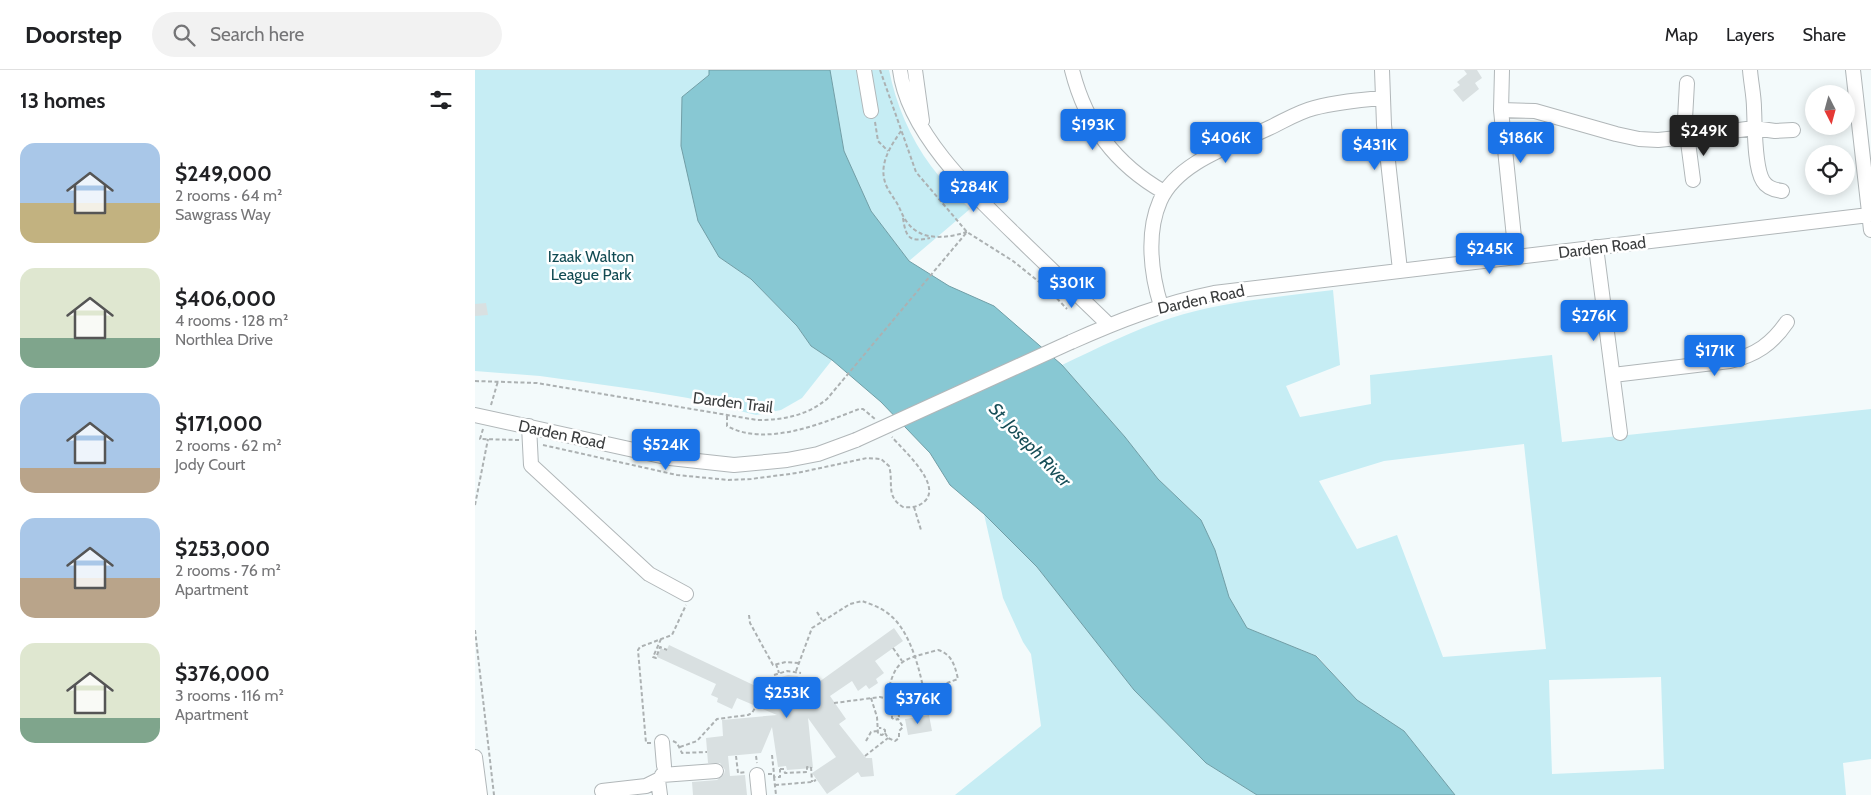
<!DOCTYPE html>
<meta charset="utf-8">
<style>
body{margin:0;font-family:Cabin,sans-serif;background:#f2f2f2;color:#202124;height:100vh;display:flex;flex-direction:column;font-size:19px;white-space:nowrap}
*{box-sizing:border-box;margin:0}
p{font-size:16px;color:#757577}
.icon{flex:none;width:28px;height:28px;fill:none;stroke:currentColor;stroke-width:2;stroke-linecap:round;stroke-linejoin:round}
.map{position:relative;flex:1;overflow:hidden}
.sheet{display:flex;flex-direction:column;background:#fff;width:475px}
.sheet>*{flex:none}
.needle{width:32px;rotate:174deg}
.fabs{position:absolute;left:1330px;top:15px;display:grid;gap:10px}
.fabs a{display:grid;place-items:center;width:50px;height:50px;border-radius:50%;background:#fff;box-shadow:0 2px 12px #0003;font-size:25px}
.price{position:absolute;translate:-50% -42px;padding:0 11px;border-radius:5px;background:#1a73e8;color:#fff;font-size:16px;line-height:32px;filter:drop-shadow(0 1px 2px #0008)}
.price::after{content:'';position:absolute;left:50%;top:30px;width:15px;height:11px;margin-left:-8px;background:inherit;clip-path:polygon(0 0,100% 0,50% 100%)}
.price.active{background:#222;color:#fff}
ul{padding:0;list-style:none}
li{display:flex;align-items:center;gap:15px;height:125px;padding:0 20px}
li span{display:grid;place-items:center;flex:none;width:140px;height:100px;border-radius:15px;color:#555}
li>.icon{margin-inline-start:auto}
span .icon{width:60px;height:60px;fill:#fffc;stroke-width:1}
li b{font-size:21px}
h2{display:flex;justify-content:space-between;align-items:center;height:60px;padding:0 20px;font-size:21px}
header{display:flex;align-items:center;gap:30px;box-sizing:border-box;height:70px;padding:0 25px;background:#fff;border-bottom:1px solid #e0e0e0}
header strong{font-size:24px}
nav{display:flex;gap:28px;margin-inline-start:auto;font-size:18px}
.search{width:350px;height:45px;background:#f2f2f2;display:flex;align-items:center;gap:12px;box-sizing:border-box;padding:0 18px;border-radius:28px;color:#757577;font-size:19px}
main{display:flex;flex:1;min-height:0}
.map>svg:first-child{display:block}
.green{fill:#c6edf4;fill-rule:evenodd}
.water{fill:#88c8d3;stroke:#719ea6}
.building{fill:#d9e0e1}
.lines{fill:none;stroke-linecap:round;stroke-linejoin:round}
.minor-casing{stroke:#b1b7b9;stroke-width:16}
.path{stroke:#acb1b2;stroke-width:2;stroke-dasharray:4 2.5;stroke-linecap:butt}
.minor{stroke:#fff;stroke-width:14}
.minor-bridge-casing{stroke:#b1b7b9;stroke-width:16;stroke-linecap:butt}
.minor-bridge{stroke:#fff;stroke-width:14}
.labels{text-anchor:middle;stroke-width:5;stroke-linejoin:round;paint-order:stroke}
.street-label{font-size:16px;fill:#3b3d3e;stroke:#fff}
.park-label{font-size:16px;fill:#124b53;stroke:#fff}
.water-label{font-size:18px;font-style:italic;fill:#174e57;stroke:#fff}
</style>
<header>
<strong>Doorstep</strong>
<div class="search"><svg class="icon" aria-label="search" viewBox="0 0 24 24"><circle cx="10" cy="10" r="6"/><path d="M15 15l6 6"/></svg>Search here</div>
<nav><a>Map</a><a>Layers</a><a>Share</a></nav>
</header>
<main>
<section class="sheet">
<h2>13 homes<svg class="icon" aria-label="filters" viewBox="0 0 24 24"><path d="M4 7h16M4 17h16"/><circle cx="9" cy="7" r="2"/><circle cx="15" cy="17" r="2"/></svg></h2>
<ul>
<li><span style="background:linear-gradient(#a9c7e8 60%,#c2b280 0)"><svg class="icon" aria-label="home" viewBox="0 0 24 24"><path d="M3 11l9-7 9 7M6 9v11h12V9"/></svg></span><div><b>$249,000</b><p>2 rooms · 64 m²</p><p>Sawgrass Way</p></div></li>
<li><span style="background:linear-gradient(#dfe7d0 70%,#7fa58c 0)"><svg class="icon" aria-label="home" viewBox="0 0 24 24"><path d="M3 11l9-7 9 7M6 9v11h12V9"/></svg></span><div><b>$406,000</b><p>4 rooms · 128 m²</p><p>Northlea Drive</p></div></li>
<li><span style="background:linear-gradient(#a9c7e8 75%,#b9a48a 0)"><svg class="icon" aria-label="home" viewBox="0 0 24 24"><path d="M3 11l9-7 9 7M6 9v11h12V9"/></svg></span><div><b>$171,000</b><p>2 rooms · 62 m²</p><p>Jody Court</p></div></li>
<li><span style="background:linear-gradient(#a9c7e8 60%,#b9a48a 0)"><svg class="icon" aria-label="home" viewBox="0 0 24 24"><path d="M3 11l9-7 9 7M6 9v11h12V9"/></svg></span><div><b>$253,000</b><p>2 rooms · 76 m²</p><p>Apartment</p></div></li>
<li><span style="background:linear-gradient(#dfe7d0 75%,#7fa58c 0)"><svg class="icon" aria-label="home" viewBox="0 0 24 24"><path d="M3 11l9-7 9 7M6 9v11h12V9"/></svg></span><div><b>$376,000</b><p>3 rooms · 116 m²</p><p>Apartment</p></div></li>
</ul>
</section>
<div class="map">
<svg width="1396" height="725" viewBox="0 0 1396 725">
<rect width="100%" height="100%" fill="#f3fafb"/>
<path class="green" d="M0,0h234v5l-27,22 -1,49 38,111 32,22 46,47 14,20 21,14 -30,38 -21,12 -25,5 -68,-17 -48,-8 -100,-14 -65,-5z
M355,0h59c7,34 21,68 42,96 11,15 26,29 39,43l-61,52 -38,-50 -27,-60z
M858,220l7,75 -54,21 14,31 71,-13 -1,-29 182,-20 10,87 309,-33v350l-28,4 3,32h-391l-51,-64 -47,-31 -40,-44 -70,-28 -18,-31 -14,-47 -14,-30 -43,-41 -33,-42 -63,-72c36,-17 71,-35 109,-47 52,-17 108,-21 162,-28zM1049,374l22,205 -103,8 -46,-122 -40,14 -38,-68 65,-20zM1186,607l3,92 -112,5 -3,-94z
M509,444l53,53 97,123 72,73 51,32h-302l86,-69 -10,-72 -8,-12 -20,-44z"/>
<path class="water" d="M234,0h121l14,81 27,60 38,50 40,25 45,20 68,59 63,72 33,42 43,41 14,30 14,47 18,31 69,28 41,44 47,31 51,64h-198l-51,-32 -72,-73 -97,-123 -53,-53 -34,-29 -20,-32 -49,-51 -49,-42 -21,-14 -14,-20 -46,-47 -32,-22 -21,-36 -17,-75 1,-49 27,-22z"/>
<path class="building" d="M989,0h13l5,8 -7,5 4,6 -16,13 -10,-12 7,-5 -3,-3 10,-8z
M11,233l2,12 -13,1v-12z
M419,558l9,13 -28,20 9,12 -8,6 2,4 -9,6 -3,-4 -8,6 -6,-10 -22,15 16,23 -7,5 27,34h6l2,18 -13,1 -3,-5 -31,22 -15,-21 24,-16 -28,-39 5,50 -26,2 -1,-4 -8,1 -6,-40 -11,26 -33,3 2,20 15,-1 2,20h-54l-1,-13 25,-2 7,-6 1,-4 -5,-7h-12l-2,-25 17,-2 -1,-16 55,-5 -40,-17 -5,11 -15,-7 1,-4 -7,-3 5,-11 -59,-27 4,-9 5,3 3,-6 97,46 4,-7 8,-6 10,-3 9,1 10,5 5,6z
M454,645l3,16 -24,4 -3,-16z"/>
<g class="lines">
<defs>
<path id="minor" d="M389,0l7,41
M425,0c8,66 81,131 127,176 27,26 55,53 82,79
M440,0l7,51
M597,0c14,55 43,94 92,122
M907,0l2,55 16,145
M1027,0l-1,40 15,147
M1275,0c1,13 4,26 4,38 1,17 0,59 9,73 4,7 11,9 19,10
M1378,0l18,160
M1212,13l-2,36 8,61
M1026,40l34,1 81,23 23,5 19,1 29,-3 67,-9 21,3 18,-1
M1121,177l24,186
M686,236c-10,-32 -15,-73 -1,-105 17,-39 73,-56 109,-73 15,-7 29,-16 45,-20 22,-6 45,-8 68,-10
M596,272c47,-21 93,-39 143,-49l655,-78
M1138,305l117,-14c26,-6 42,-17 57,-39
M0,345l195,43 64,7 53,-5 31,-6 38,-14
M54,356l2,39 118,109 37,20
M187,672l2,24
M0,687l5,38
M187,705l54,-4
M282,705l2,20
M127,721l44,-5 12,-6 2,15"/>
</defs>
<use href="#minor" class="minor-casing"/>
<path class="path" d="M405,0l36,102 51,60 46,29 35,28 19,20
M400,52l3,19 10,10
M426,61c-11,16 -23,34 -15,54 3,7 8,13 12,20 3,6 5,12 9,17 14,20 40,16 60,10
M428,148c3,21 7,24 27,20
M0,311l62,2 220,37c26,0 49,-4 70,-21l140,-167
M16,335l7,-24
M252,346v10c38,21 94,-2 132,-17h4l12,10
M8,359l-3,10 39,1
M68,375l134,30 51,5 23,-1 46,-6 70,-15 14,1 8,7c5,17 -4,30 14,41 8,1 16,0 22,-6 17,-17 -22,-51 -33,-64
M0,435l13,-66
M439,437l7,23
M342,542l5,8
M274,545l1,8 23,42 13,-3 13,1
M0,560l19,165
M186,569l-8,18 3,1 4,-11 7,3
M418,578l9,13
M301,594l3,9
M321,601l16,-43 38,-24 12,-3c9,3 20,7 28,14 22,18 31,60 36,87
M299,605l13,-4 14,2
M396,628l6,19 1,17 4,1 3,-2v-3l-3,-2h-3
M359,633l46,-6 14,3 11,-2 10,5 17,-3c5,-14 12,-16 26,-21 -3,-13 -6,-25 -20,-29 -36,10 -43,8 -51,47
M440,633l-1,6 2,8
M423,643l16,-4
M410,663l3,5 7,3 4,-3v-7l4,-4 -5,-8 -3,1 -3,-2v-4l2,-2 4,1 1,3 -1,3
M198,671l4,2 5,10 25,-1
M391,671l5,-9 6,-1
M176,673h-5l-8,-93 2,-3 32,-12 14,-30
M205,677l17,-6 20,-22 31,-4 4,-2 4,-7
M297,685l2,19
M261,686l2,17 8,-1
M281,686l1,7
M390,686l23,-18
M336,697l1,15
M305,699h4l1,4 22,-1v-5h4
M293,704h6v3h6v-8
M299,707l2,18
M300,715l37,-3 4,-2"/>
<use href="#minor" class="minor"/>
<defs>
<path id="minor-bridge" d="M381,370l215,-98"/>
</defs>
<use href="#minor-bridge" class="minor-bridge-casing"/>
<use href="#minor-bridge" class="minor-bridge"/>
</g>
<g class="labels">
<g class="street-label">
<text transform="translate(1127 177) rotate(-7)" y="6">Darden Road</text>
<text transform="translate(726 229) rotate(-12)" y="6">Darden Road</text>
<text transform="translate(258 332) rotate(7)" y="6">Darden Trail</text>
<text transform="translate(87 364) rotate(12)" y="6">Darden Road</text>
</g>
<g class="park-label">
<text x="116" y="192">Izaak Walton<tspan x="116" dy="18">League Park</tspan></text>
</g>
<g class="water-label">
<text transform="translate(555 375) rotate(46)" y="6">St. Joseph River</text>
</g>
</g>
</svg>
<div class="fabs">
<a><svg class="needle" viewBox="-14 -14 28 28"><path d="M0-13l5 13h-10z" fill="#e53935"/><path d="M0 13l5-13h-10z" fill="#757577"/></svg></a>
<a><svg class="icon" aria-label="locate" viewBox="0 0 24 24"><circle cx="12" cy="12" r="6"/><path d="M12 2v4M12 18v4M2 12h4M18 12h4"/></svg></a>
</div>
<b class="price" style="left:618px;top:81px">$193K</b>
<b class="price active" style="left:1229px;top:87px">$249K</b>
<b class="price" style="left:751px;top:94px">$406K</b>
<b class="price" style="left:1046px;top:94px">$186K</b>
<b class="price" style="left:900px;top:101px">$431K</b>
<b class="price" style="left:499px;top:143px">$284K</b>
<b class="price" style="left:1015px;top:205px">$245K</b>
<b class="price" style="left:597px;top:239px">$301K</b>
<b class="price" style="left:1119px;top:272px">$276K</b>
<b class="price" style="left:1240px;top:307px">$171K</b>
<b class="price" style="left:191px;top:401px">$524K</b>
<b class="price" style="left:312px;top:649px">$253K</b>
<b class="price" style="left:443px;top:655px">$376K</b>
</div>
</main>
